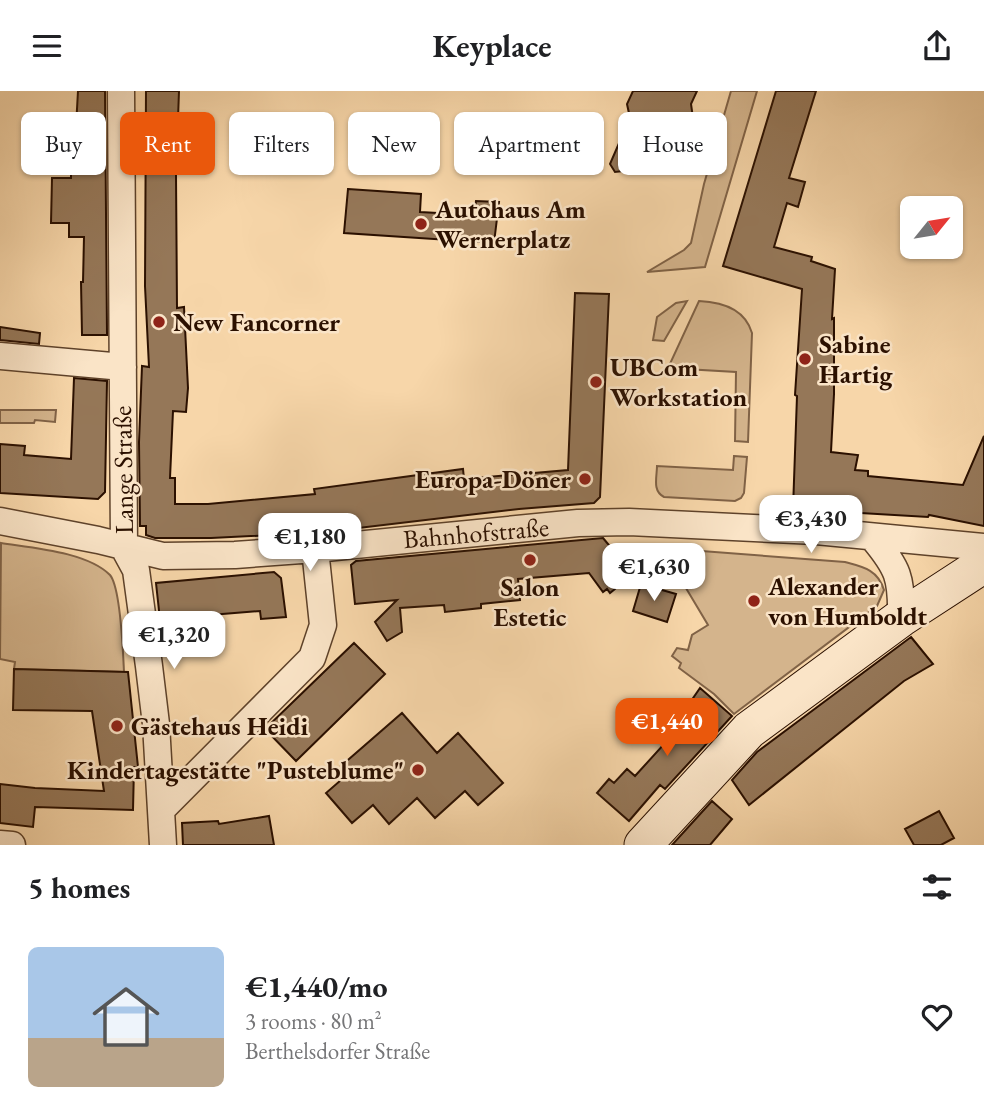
<!DOCTYPE html>
<meta charset="utf-8">
<style>
body{margin:0;font-family:"EB Garamond",serif;background:#f6f6f6;color:#202124;height:100vh;display:flex;flex-direction:column;font-size:26px;white-space:nowrap}
*{box-sizing:border-box;margin:0}
p{font-size:23px;color:#757577}
.icon{flex:none;width:38px;height:38px;fill:none;stroke:currentColor;stroke-width:2;stroke-linecap:round;stroke-linejoin:round}
.map{position:relative;height:754px;overflow:hidden}
.panel{display:flex;flex-direction:column;background:#fff;flex:1}
.panel>*{flex:none}
.top-card{position:absolute;left:21px;top:21px;width:943px;height:63px;display:flex;gap:14px}
.needle{width:46px;rotate:60deg}
.tools{position:absolute;left:900px;top:105px;display:grid;gap:14px}
.tools a{display:grid;place-items:center;width:63px;height:63px;border-radius:10px;background:#fff;box-shadow:0 2px 5px #0004;font-size:35px}
.price{position:absolute;translate:-50% -60px;padding:0 16px;border-radius:14px;background:#fff;color:#222;font-size:23px;line-height:46px;filter:drop-shadow(0 2px 4px #0008)}
.price::after{content:'';position:absolute;left:50%;top:42px;width:21px;height:16px;margin-left:-10px;background:inherit;clip-path:polygon(0 0,100% 0,50% 100%)}
.price.current{background:#ea580c;color:#fff}
ul{padding:0;list-style:none}
li{display:flex;align-items:center;gap:21px;height:175px;padding:0 28px}
li+li{border-top:2px solid #e0e0e0}
li span{display:grid;place-items:center;flex:none;width:196px;height:140px;border-radius:10px;color:#555}
li>.icon{margin-inline-start:auto}
span .icon{width:84px;height:84px;fill:#fffc;stroke-width:1}
li b{font-size:30px}
h2{display:flex;justify-content:space-between;align-items:center;height:84px;padding:0 28px;font-size:30px}
.pill{padding:0 24px;border-radius:10px;background:#fff;box-shadow:0 2px 5px #0004;font-size:24px;line-height:63px}
.pill.current{background:#ea580c;color:#fff}
header{display:flex;justify-content:space-between;align-items:center;height:91px;padding:0 28px;background:#fff;font-size:32px;font-weight:700}
.map>svg:first-child{display:block}
.green{fill:#d4b48c;stroke:#806246;stroke-width:2}
.building{fill:#957758;stroke:#2b1000;stroke-width:2}
.lines{fill:none;stroke-linecap:round;stroke-linejoin:round}
.street-casing{stroke:#5e422a;stroke-width:29}
.secondary-casing{stroke:#2b1000;stroke-width:39}
.street{stroke:#fae4c7;stroke-width:26}
.secondary{stroke:#fae4c7;stroke-width:37}
.poi-dot{fill:#8f2418;stroke:#fae4c7;stroke-width:2.5}
.labels{text-anchor:middle;stroke-width:5;stroke-linejoin:round;paint-order:stroke}
.poi-label{font-size:26px;font-weight:bold;fill:#2b1000;stroke:#fae4c7;text-anchor:start}
.street-label{font-size:26px;fill:#2b1000;stroke:#fae4c7}
</style>
<header><svg class="icon" aria-label="menu" viewBox="0 0 24 24"><path d="M4 6h16M4 12h16M4 18h16"/></svg>Keyplace<svg class="icon" aria-label="share" viewBox="0 0 24 24"><path d="M12 15V3M7 8l5-5 5 5M5 13v7h14v-7"/></svg></header>
<div class="map">
<svg width="984" height="754" viewBox="0 0 984 754">
<rect width="100%" height="100%" fill="#f7d6a9"/>
<filter id="stains"><feTurbulence type="fractalNoise" baseFrequency=".00286" numOctaves="4"/><feColorMatrix values="0 0 0 0 .2 0 0 0 0 .09 0 0 0 0 .02 0 0 0 .5 -.17"/></filter>
<radialGradient id="worn" r=".72"><stop offset=".6" stop-color="#630" stop-opacity="0"/><stop offset="1" stop-color="#630" stop-opacity=".3"/></radialGradient>
<path class="green" d="M731,0h26l-52,176 -58,5 37,-22 7,-7 13,-59z
M687,210l-23,40 -11,-1 4,-23 19,-14z
M699,210c23,1 46,8 53,32l-4,109 -13,-1 1,-69 -68,-4z
M0,319h56l-1,12 -20,-2 -1,3h-34z
M734,365l13,1 -3,36 -3,5 -6,3 -71,-4c-12,-6 -7,-20 -7,-31l76,4z
M1,452c32,5 86,9 109,32 11,13 13,78 14,97l-110,-3 1,-7 -15,-3z
M662,457l183,14c19,5 33,8 39,28l-7,16 -143,108 -20,-20 -35,-26 2,-5 -9,-7 5,-8 11,2 4,-15 16,-10z"/>
<path class="building" d="M78,0h27l2,244h-25l-1,-53h2l1,-45h-15v-14h-18l1,-45h19v-51h5z
M146,0h33l-3,84 1,133 7,-1 4,81 -2,24 -13,-1 -3,67h5v26h33l107,-10 -1,-5 149,-20 1,10 104,-9 7,-177 34,1 -9,203 -6,6 -75,6 -203,24 -105,5h-56l-9,-3v-9h-6l-1,-84 3,-76 7,1 -4,-81z
M633,0h64l-6,13 2,14 -25,48 -53,6 -5,-8 20,-46 -3,-14z
M776,0h40l-27,87 16,4 -7,25 -11,-4 -13,44 38,10 -1,4 24,8 -3,50 2,-1v76l-3,58 27,3 -3,15 13,1v5l95,9 21,-49v90l-55,-11 -1,2 -135,-8 4,-113 -2,-1 7,-106 -79,-23z
M348,98l73,5 -1,18 54,3 2,-14 23,1 -5,41 -150,-10z
M0,236l40,6 -1,11 -39,-4z
M74,287l33,3 -2,111 -7,7 -98,-6v-49l25,2 -1,9 47,4z
M603,447l30,36 -23,19 -3,-4 -4,3 -14,-19 -71,6 2,21 -39,4v4l-36,4 -1,-7 -44,3 2,24 -15,9 -12,-19 22,-22 -42,4 -4,-39 5,-4z
M274,481l7,6 5,39 -25,2 -1,-8 -74,6 1,9 -26,3 -5,-46z
M641,493l35,10 -9,28 -34,-11z
M911,546l22,27 -29,17 -155,124 -17,-25 25,-28z
M354,552l31,31 -89,87 -31,-32z
M14,578l114,3 10,95h-4l-1,43 -98,-3 -2,20 -33,-4v-39l35,4 69,3 -12,-80 -79,-1z
M700,597l32,28 -67,73 -5,-4 -31,36 -32,-28 12,-14 5,4 13,-14 8,7 61,-67 -7,-5z
M402,622l35,40 21,-20 45,50 -25,22 -13,-14 -30,27 -18,-20 -28,26 -16,-19 -21,18 -26,-30 22,-19 -7,-8z
M712,710l20,18 -22,26h-38z
M939,720l15,27 -13,7h-27l-9,-16z
M269,725l5,29h-91l-1,-22 36,-2 1,3z"/>
<g class="lines">
<defs>
<path id="street" d="M121,0l3,457 12,22 13,96 7,58 7,121
M0,265l123,11
M0,430l98,19 65,16 72,-1 80,-6 263,-26 51,-1 187,9 168,16
M873,447c25,30 29,40 28,80
M161,719l151,-152 11,-33 -8,-76
M0,753l12,1"/>
<path id="secondary" d="M643,754l106,-115 152,-112 83,-54"/>
</defs>
<use href="#street" class="street-casing"/>
<use href="#secondary" class="secondary-casing"/>
<use href="#street" class="street"/>
<use href="#secondary" class="secondary"/>
</g>
<g class="poi-dot">
<circle cx="421" cy="133" r="7"/>
<circle cx="159" cy="231" r="7"/>
<circle cx="805" cy="268" r="7"/>
<circle cx="596" cy="291" r="7"/>
<circle cx="585" cy="388" r="7"/>
<circle cx="530" cy="469" r="7"/>
<circle cx="754" cy="510" r="7"/>
<circle cx="117" cy="635" r="7"/>
<circle cx="418" cy="679" r="7"/>
</g>
<g class="labels">
<g class="poi-label">
<text x="435" y="127">Autohaus Am<tspan x="435" dy="30">Wernerplatz</tspan></text>
<text x="173" y="240">New Fancorner</text>
<text x="819" y="262">Sabine<tspan x="819" dy="30">Hartig</tspan></text>
<text x="610" y="285">UBCom<tspan x="610" dy="30">Workstation</tspan></text>
<text x="571" y="397" text-anchor="end">Europa-Döner</text>
<text x="768" y="504">Alexander<tspan x="768" dy="30">von Humboldt</tspan></text>
<text x="530" y="505" text-anchor="middle">Salon<tspan x="530" dy="30">Estetic</tspan></text>
<text x="131" y="644">Gästehaus Heidi</text>
<text x="404" y="688" text-anchor="end">Kindertagestätte "Pusteblume"</text>
</g>
<g class="street-label">
<text transform="translate(123 379) rotate(-91)" y="9">Lange Straße</text>
<text transform="translate(476 442) rotate(-5)" y="9">Bahnhofstraße</text>
</g>
</g>
<rect width="100%" height="100%" filter="url(#stains)"/>
<rect width="100%" height="100%" fill="url(#worn)"/>
</svg>
<div class="tools">
<a><svg class="needle" viewBox="-14 -14 28 28"><path d="M0-13l5 13h-10z" fill="#e53935"/><path d="M0 13l5-13h-10z" fill="#757577"/></svg></a>
</div>
<b class="price" style="left:811px;top:464px">€3,430</b>
<b class="price" style="left:310px;top:482px">€1,180</b>
<b class="price" style="left:654px;top:512px">€1,630</b>
<b class="price" style="left:174px;top:580px">€1,320</b>
<b class="price current" style="left:667px;top:667px">€1,440</b>
<div class="top-card">
<a class="pill">Buy</a>
<a class="pill current">Rent</a>
<a class="pill">Filters</a>
<a class="pill">New</a>
<a class="pill">Apartment</a>
<a class="pill">House</a>
</div>
</div>
<section class="panel">
<h2>5 homes<svg class="icon" aria-label="filters" viewBox="0 0 24 24"><path d="M4 7h16M4 17h16"/><circle cx="9" cy="7" r="2"/><circle cx="15" cy="17" r="2"/></svg></h2>
<ul>
<li><span style="background:linear-gradient(#a9c7e8 65%,#b9a48a 0)"><svg class="icon" aria-label="home" viewBox="0 0 24 24"><path d="M3 11l9-7 9 7M6 9v11h12V9"/></svg></span><div><b>€1,440/mo</b><p>3 rooms · 80 m²</p><p>Berthelsdorfer Straße</p></div><svg class="icon" aria-label="heart" viewBox="0 0 24 24"><path d="M12 20l-8-8c-3-5 5-10 8-4 3-6 11-1 8 4z"/></svg></li>
</ul>
</section>
